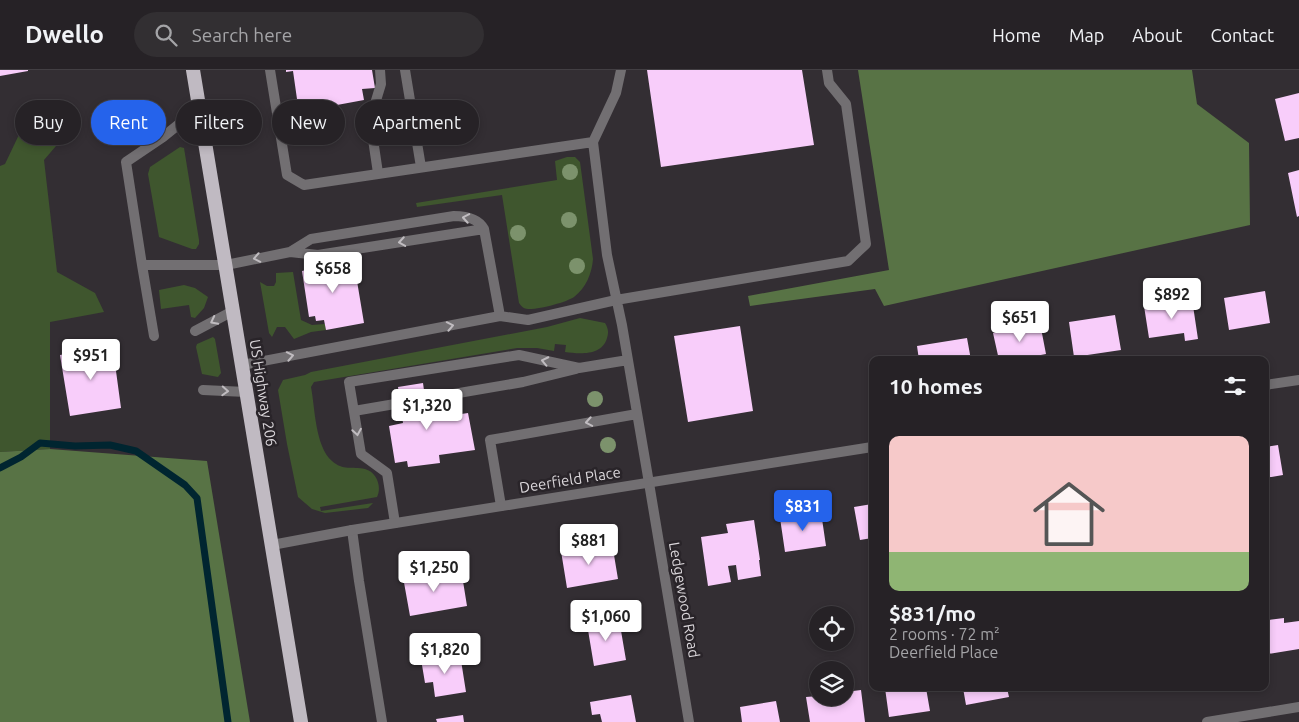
<!DOCTYPE html>
<meta charset="utf-8">
<style>
body{margin:0;font-family:Ubuntu,sans-serif;background:#322f32;color:#f1f3f6;height:100vh;display:flex;flex-direction:column;font-size:19px;white-space:nowrap}
*{box-sizing:border-box;margin:0}
p{font-size:16px;color:#a4a4a7}
.icon{flex:none;width:28px;height:28px;fill:none;stroke:currentColor;stroke-width:2;stroke-linecap:round;stroke-linejoin:round}
.map{position:relative;flex:1;overflow:hidden}
.side{position:absolute;left:869px;top:286px;width:400px;height:335px;display:flex;flex-direction:column;background:#262226;border-radius:10px;box-shadow:0 2px 8px #0003,0 0 0 1px #423f43}
.side>*{flex:none}
.banner{position:absolute;left:15px;top:30px;width:475px;height:45px;display:flex;gap:10px}
.fabs{position:absolute;left:809px;top:536px;display:grid;gap:10px}
.fabs a{display:grid;place-items:center;width:45px;height:45px;border-radius:50%;background:#262226;box-shadow:0 2px 8px #0003,0 0 0 1px #423f43;font-size:25px}
.price{position:absolute;translate:-50% -42px;padding:0 11px;border-radius:5px;background:#fff;color:#222;font-size:16px;line-height:32px;filter:drop-shadow(0 1px 2px #0008)}
.price::after{content:'';position:absolute;left:50%;top:30px;width:15px;height:11px;margin-left:-8px;background:inherit;clip-path:polygon(0 0,100% 0,50% 100%)}
.price.selected{background:#2563eb;color:#fff}
ul{padding:0;list-style:none}
li{display:grid;align-content:center;gap:10px;height:265px;padding:0 20px}
li span{display:grid;place-items:center;height:155px;border-radius:10px;color:#555}
li>.icon{margin-inline-start:auto}
span .icon{width:90px;height:90px;fill:#fffc;stroke-width:1}
li b{font-size:21px}
h2{display:flex;justify-content:space-between;align-items:center;height:60px;padding:0 20px;font-size:21px}
.tag{padding:0 18px;border-radius:22px;background:#262226;box-shadow:0 2px 8px #0003,0 0 0 1px #423f43;font-size:18px;line-height:45px}
.tag.selected{background:#2563eb;color:#fff}
header{display:flex;align-items:center;gap:30px;box-sizing:border-box;height:70px;padding:0 25px;background:#262226;border-bottom:1px solid #423f43}
header strong{font-size:24px}
nav{display:flex;gap:28px;margin-inline-start:auto;font-size:18px}
.search{width:350px;height:45px;background:#322f32;display:flex;align-items:center;gap:12px;box-sizing:border-box;padding:0 18px;border-radius:28px;color:#a4a4a7;font-size:19px}
.map>svg:first-child{display:block}
.green{fill:#3f562e}
.forest{fill:#587345}
.lines{fill:none;stroke-linecap:round;stroke-linejoin:round}
.stream{stroke:#002530;stroke-width:7}
.building{fill:#f8cdfa}
.service{stroke:#726f72;stroke-width:10}
.minor{stroke:#726f72;stroke-width:10}
.tertiary{stroke:#726f72;stroke-width:10}
.trunk{stroke:#c0bac2;stroke-width:14}
.tree{fill:#7c926c}
.oneway{stroke:#c0bcc0}
.labels{text-anchor:middle;stroke-width:5;stroke-linejoin:round;paint-order:stroke}
.street-label{font-size:15px;fill:#dad6da;stroke:#292429}
</style>
<header>
<strong>Dwello</strong>
<div class="search"><svg class="icon" aria-label="search" viewBox="0 0 24 24"><circle cx="10" cy="10" r="6"/><path d="M15 15l6 6"/></svg>Search here</div>
<nav><a>Home</a><a>Map</a><a>About</a><a>Contact</a></nav>
</header>
<div class="map">
<svg width="1299" height="652" viewBox="0 0 1299 652">
<rect width="100%" height="100%" fill="#332e33"/>
<path class="green" d="M54,34l20,21 -30,35 13,112 38,21 9,19 -54,10v127l-50,3v-286l5,-2 21,-44z
M180,77l4,1 15,92v4l-3,5h-4l-33,-12 -11,-63 2,-7z
M567,87h8l5,5 13,97c-1,14 -7,29 -19,38 -7,5 -36,13 -46,12 -4,0 -7,-3 -9,-6l-17,-108 -85,12 -1,-4 141,-23 -2,-19z
M293,202l8,48 11,5 13,-1 1,6 -15,2 -17,7 -9,-12h-8l-5,10 -3,-4 -9,-51 7,4h7l2,-4v-9z
M184,215l11,3 13,9 -4,11 -9,10 -4,-1 -2,-12 -28,4 -2,-19z
M580,248l25,5c3,5 4,9 2,15 -5,18 -27,16 -42,14l1,-7 -11,-1 -1,7 -17,-3h-20l-203,34 -3,5c4,21 4,59 21,74 11,10 20,5 33,8 12,3 17,18 12,28l-57,10 1,4 52,-8 -5,5 -43,5 -13,-4 -14,-12 -11,-53 -9,-54 5,-10 22,-5 6,-3 236,-45z
M213,267l2,2 6,34 -3,4 -16,-3 -6,-27 1,-3z"/>
<path class="forest" d="M858,0h334l5,34 52,39 1,82 -366,81 -9,-17 -125,17 -2,-10 141,-26z
M50,379l157,12 43,261h-250v-270z"/>
<g class="lines">
<path class="stream" d="M0,398l21,-11 19,-14 35,3 35,-1 26,6 49,34 12,13 31,224"/>
</g>
<path class="building" d="M0,0h28v1l-28,5z
M286,0h86l3,18 -13,1 2,11 -27,5 5,29 -39,7 -10,-70 -7,1z
M647,0h155l12,75 -153,22z
M1299,23v45l-14,3 -10,-42z
M1299,100v46l-2,1 -9,-44z
M331,188l1,6 18,-3 1,3 3,-1 10,60 -38,7 -2,-10 -8,1 -1,-5 -6,1 -7,-46 12,-3 -1,-7z
M1265,221l5,32 -41,7 -5,-32z
M1192,229l6,40 -13,2 -1,-8 -35,5 -5,-32z
M1115,245l6,35 -47,7 -5,-35z
M1040,253l6,31 -21,4v2h-26l-6,-27z
M740,256l13,85 -65,11 -14,-86z
M967,268l4,22h-52l-2,-14z
M110,276l4,21 2,4 5,37 -51,8 -10,-61z
M423,313l5,36 40,-6 7,37 -36,5 1,8 -32,4 -1,-6 -12,2 -6,-37 14,-3 -5,-36z
M1278,375l5,30 -18,3v-31z
M872,434v34l-12,2 -6,-33z
M821,442l5,34 -41,6 -5,-34z
M754,450l6,40h-1l2,16 -23,4 -2,-15 -8,1 3,16 -23,4 -7,-49 27,-4 -2,-9z
M599,475l1,6 13,-2 5,30 -51,9 -6,-37z
M443,500l1,8 18,-3 5,31 -57,10 -7,-39z
M1284,548v5l15,-2v28l-31,5 -3,-28 5,-1 -1,-5z
M619,549l7,41 -32,6 -7,-42z
M460,584l6,38 -31,5 -2,-15 -8,1 -4,-24z
M885,618h41l4,23 -41,6z
M963,618h44l2,9 -43,8z
M861,620l4,32h-55l-4,-25 12,-1v2h27v-6z
M631,625l5,27h-34l-2,-8 -8,1 -2,-13z
M776,631l4,21h-38l-2,-15z
M463,645l1,7h-27l-1,-3z"/>
<g class="lines">
<path class="service" d="M270,0l17,105 17,10 289,-43
M405,0l16,97
M621,0l-5,23 -23,49 14,113 15,70 27,158
M199,38l-36,29 -37,25 16,103h84l64,-13 21,-13 143,-23c12,0 24,2 30,13l16,87 -258,49
M378,103l-7,-47v-9l10,-33 -1,-14
M290,182l28,3 166,-26
M142,195l12,71
M500,246l28,4 88,-20 232,-39 18,-17 -20,-140 -17,-21 -2,-13
M195,261l38,-20
M203,320l43,2
M354,341l169,-29 53,-13
M501,436l-11,-66 147,-26
M395,453l-8,-50 -26,-19 -12,-72 170,-27 60,13 49,-8"/>
<path class="minor" d="M649,413l40,239
M352,460l7,51 23,141
M1207,652l92,-15"/>
<path class="tertiary" d="M1265,315l34,-5
M272,475l80,-15 520,-83"/>
<path class="trunk" d="M193,0l108,652"/>
</g>
<g class="tree">
<circle cx="570" cy="102" r="8"/>
<circle cx="569" cy="150" r="8"/>
<circle cx="518" cy="163" r="8"/>
<circle cx="577" cy="196" r="8"/>
<circle cx="595" cy="329" r="8"/>
<circle cx="608" cy="375" r="8"/>
</g>
<defs><path id="oneway-chevron" d="M-2-3.5L2.5 0L-2 3.5" fill="none" stroke-width="1.6" stroke-linecap="round" stroke-linejoin="round" transform="scale(1.25)"/></defs>
<g class="oneway">
<use href="#oneway-chevron" transform="translate(466 148) rotate(-170)"/>
<use href="#oneway-chevron" transform="translate(402 172) rotate(171)"/>
<use href="#oneway-chevron" transform="translate(257 188) rotate(169)"/>
<use href="#oneway-chevron" transform="translate(214 251) rotate(153)"/>
<use href="#oneway-chevron" transform="translate(450 256) rotate(-11)"/>
<use href="#oneway-chevron" transform="translate(290 286) rotate(-11)"/>
<use href="#oneway-chevron" transform="translate(545 291) rotate(-168)"/>
<use href="#oneway-chevron" transform="translate(225 321) rotate(3)"/>
<use href="#oneway-chevron" transform="translate(589 352) rotate(170)"/>
<use href="#oneway-chevron" transform="translate(357 362) rotate(81)"/>
</g>
<g class="labels">
<g class="street-label">
<text transform="translate(263 323) rotate(81)" y="5">US Highway 206</text>
<text transform="translate(570 410) rotate(-9)" y="5">Deerfield Place</text>
<text transform="translate(684 530) rotate(80)" y="5">Ledgewood Road</text>
</g>
</g>
</svg>
<div class="fabs">
<a><svg class="icon" aria-label="locate" viewBox="0 0 24 24"><circle cx="12" cy="12" r="6"/><path d="M12 2v4M12 18v4M2 12h4M18 12h4"/></svg></a>
<a><svg class="icon" aria-label="layers" viewBox="0 0 24 24"><path d="M12 4l9 5-9 5-9-5zM3 14l9 5 9-5"/></svg></a>
</div>
<b class="price" style="left:333px;top:224px">$658</b>
<b class="price" style="left:1172px;top:250px">$892</b>
<b class="price" style="left:1020px;top:273px">$651</b>
<b class="price" style="left:91px;top:311px">$951</b>
<b class="price" style="left:427px;top:361px">$1,320</b>
<b class="price selected" style="left:803px;top:462px">$831</b>
<b class="price" style="left:589px;top:496px">$881</b>
<b class="price" style="left:434px;top:523px">$1,250</b>
<b class="price" style="left:606px;top:572px">$1,060</b>
<b class="price" style="left:445px;top:605px">$1,820</b>
<div class="banner">
<a class="tag">Buy</a>
<a class="tag selected">Rent</a>
<a class="tag">Filters</a>
<a class="tag">New</a>
<a class="tag">Apartment</a>
</div>
<section class="side">
<h2>10 homes<svg class="icon" aria-label="filters" viewBox="0 0 24 24"><path d="M4 7h16M4 17h16"/><circle cx="9" cy="7" r="2"/><circle cx="15" cy="17" r="2"/></svg></h2>
<ul>
<li><span style="background:linear-gradient(#f6c9c9 75%,#8fb573 0)"><svg class="icon" aria-label="home" viewBox="0 0 24 24"><path d="M3 11l9-7 9 7M6 9v11h12V9"/></svg></span><div><b>$831/mo</b><p>2 rooms · 72 m²</p><p>Deerfield Place</p></div></li>
</ul>
</section>
</div>
